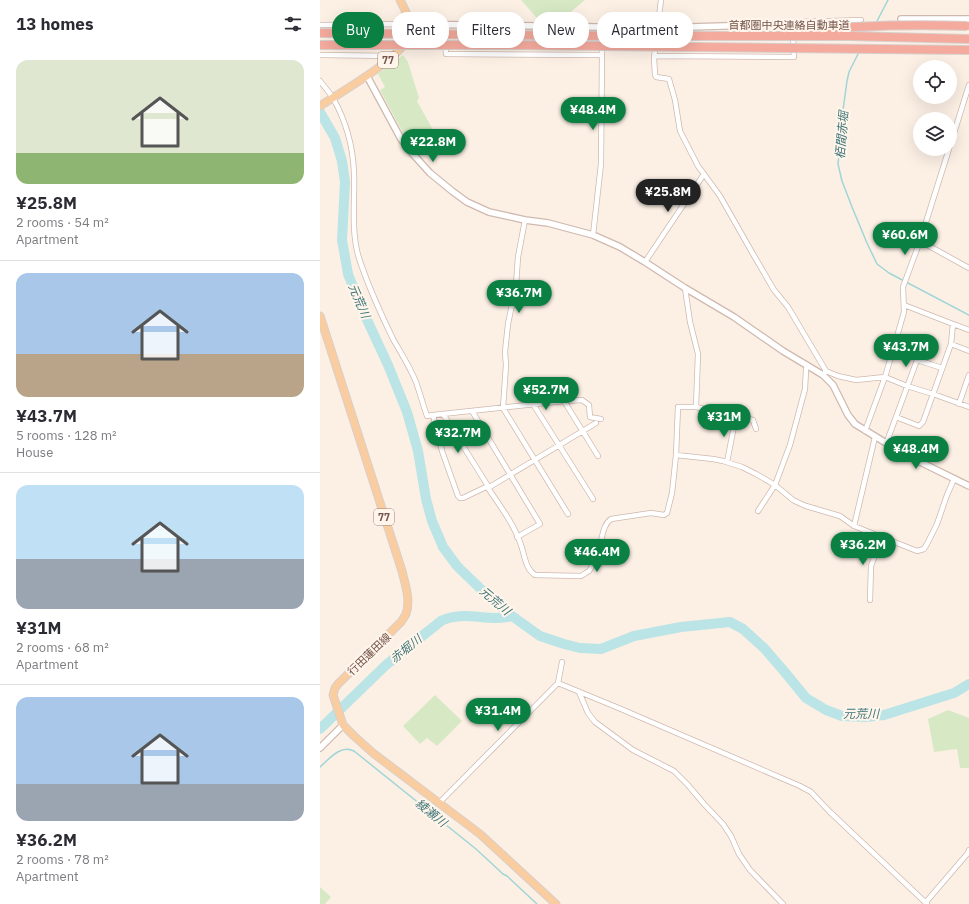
<!DOCTYPE html>
<meta charset="utf-8">
<style>
body{margin:0;font-family:"IBM Plex Sans","Noto Sans JP",sans-serif;background:#f2f2f3;color:#2b2b33;height:100vh;display:flex;flex-direction:column;font-size:15px;white-space:nowrap}
*{box-sizing:border-box;margin:0}
p{font-size:13px;color:#7c7c81}
.icon{flex:none;width:22px;height:22px;fill:none;stroke:currentColor;stroke-width:2;stroke-linecap:round;stroke-linejoin:round}
.map{position:relative;flex:1;overflow:hidden}
.details{display:flex;flex-direction:column;background:#fff;width:320px}
.details>*{flex:none}
.top-card{position:absolute;left:12px;top:12px;width:380px;height:36px;display:flex;gap:8px}
.controls{position:absolute;left:593px;top:60px;display:grid;gap:8px}
.controls a{display:grid;place-items:center;width:44px;height:44px;border-radius:50%;background:#fff;box-shadow:0 4px 16px #0002;font-size:20px}
.price{position:absolute;translate:-50% -34px;padding:0 9px;border-radius:14px;background:#0b8043;color:#fff;font-size:13px;line-height:26px;filter:drop-shadow(0 1px 2px #0008)}
.price::after{content:'';position:absolute;left:50%;top:24px;width:12px;height:9px;margin-left:-6px;background:inherit;clip-path:polygon(0 0,100% 0,50% 100%)}
.price.current{background:#222;color:#fff}
ul{padding:0;list-style:none}
li{display:grid;align-content:center;gap:8px;height:212px;padding:0 16px}
li+li{border-top:1px solid #e1e1e2}
li span{display:grid;place-items:center;height:124px;border-radius:12px;color:#555}
li>.icon{margin-inline-start:auto}
span .icon{width:72px;height:72px;fill:#fffc;stroke-width:1}
li b{font-size:17px}
h2{display:flex;justify-content:space-between;align-items:center;height:48px;padding:0 16px;font-size:17px}
.chip{padding:0 14px;border-radius:16px;background:#fff;box-shadow:0 4px 16px #0002;font-size:14px;line-height:36px}
.chip.current{background:#0b8043;color:#fff}
main{display:flex;flex:1;min-height:0}
.map>svg:first-child{display:block}
.green{fill:#d7e9c4}
.lines{fill:none;stroke-linecap:round;stroke-linejoin:round}
.stream{stroke:#a0d5d6;stroke-width:1.5}
.river{stroke:#bae4e5;stroke-width:10}
.minor-casing{stroke:#cfb9af;stroke-width:6}
.tertiary-casing{stroke:#cfb9af;stroke-width:8}
.primary-casing{stroke:#d8cfcd;stroke-width:9}
.minor{stroke:#fff;stroke-width:4.5}
.tertiary{stroke:#fff;stroke-width:5.5}
.primary{stroke:#f9cd9f;stroke-width:7}
.motorway-bridge-casing{stroke:#d8cfcd;stroke-width:10;stroke-linecap:butt}
.motorway-bridge{stroke:#f4aa9d;stroke-width:8}
.labels{text-anchor:middle;stroke-width:4;stroke-linejoin:round;paint-order:stroke}
.shield{fill:#fff5eb;stroke:#9e857b;stroke-width:1}
.shield-label{font-size:10px;font-weight:bold;fill:#74554b}
.street-label{font-size:11px;fill:#74554b;stroke:#fff5eb}
.water-label{font-size:12px;font-style:italic;fill:#3f7679;stroke:#fff5eb}
</style>
<main>
<section class="details">
<h2>13 homes<svg class="icon" aria-label="filters" viewBox="0 0 24 24"><path d="M4 7h16M4 17h16"/><circle cx="9" cy="7" r="2"/><circle cx="15" cy="17" r="2"/></svg></h2>
<ul>
<li><span style="background:linear-gradient(#dfe7d0 75%,#8fb573 0)"><svg class="icon" aria-label="home" viewBox="0 0 24 24"><path d="M3 11l9-7 9 7M6 9v11h12V9"/></svg></span><div><b>¥25.8M</b><p>2 rooms · 54 m²</p><p>Apartment</p></div></li>
<li><span style="background:linear-gradient(#a9c7e8 65%,#b9a48a 0)"><svg class="icon" aria-label="home" viewBox="0 0 24 24"><path d="M3 11l9-7 9 7M6 9v11h12V9"/></svg></span><div><b>¥43.7M</b><p>5 rooms · 128 m²</p><p>House</p></div></li>
<li><span style="background:linear-gradient(#bfe0f5 60%,#9aa5b1 0)"><svg class="icon" aria-label="home" viewBox="0 0 24 24"><path d="M3 11l9-7 9 7M6 9v11h12V9"/></svg></span><div><b>¥31M</b><p>2 rooms · 68 m²</p><p>Apartment</p></div></li>
<li><span style="background:linear-gradient(#a9c7e8 70%,#9aa5b1 0)"><svg class="icon" aria-label="home" viewBox="0 0 24 24"><path d="M3 11l9-7 9 7M6 9v11h12V9"/></svg></span><div><b>¥36.2M</b><p>2 rooms · 78 m²</p><p>Apartment</p></div></li>
</ul>
</section>
<div class="map">
<svg width="649" height="904" viewBox="0 0 649 904">
<rect width="100%" height="100%" fill="#fcf0e5"/>
<path class="green" d="M201,0h64l-37,31z
M83,55l5,7 11,36 -2,3 16,29 -24,14 -29,-54 5,-3 -7,-13z
M115,695l27,26 -25,25 -10,-8 -7,6 -17,-18z
M628,710l21,8v50h-9l-3,-19 -23,3 -6,-33z
M0,887l11,10 -6,7h-5z"/>
<g class="lines">
<path class="stream" d="M556,23l12,-23
M539,52l-10,20 -2,9 -4,29 -5,54 4,17 10,26 15,36 10,21 12,9 80,42
M0,767c9,-8 21,-23 34,-16l122,98 27,25 4,2 30,28"/>
<path class="river" d="M0,112l15,26 7,23 3,21 -3,58 6,34 14,35 26,56 19,47 11,39 8,48 6,22 11,26 14,19 32,31 23,19 28,20 24,8 16,4 21,1 33,-13 47,-9 49,-5 13,7 21,19 19,22 23,28 20,12 16,6 24,1 18,-2 70,-22 15,-9
M0,729l66,-64 55,-44c17,-9 37,-3 55,-3 6,0 11,-1 16,-2"/>
<defs>
<path id="minor" d="M341,0l-7,58 1,17 1,2 13,2 6,21 5,31 18,35 22,30 33,58 21,36 14,17 38,64 -3,4
M0,25l89,-1
M124,25l2,29 156,1
M473,28v-4l3,-2 65,-2
M0,55l74,1
M335,56l139,1 -1,-22
M0,81c4,5 9,11 13,17 13,23 20,48 21,75 1,27 -3,55 4,82 9,29 22,57 35,84 8,14 17,28 23,43 4,11 7,23 11,34l6,-1
M630,146l19,-61
M205,220l-7,37 -2,28 -8,39 -3,28 1,13 -3,43 65,106
M273,235l8,-71 1,-109v-28
M600,241l49,27
M325,262l59,-88
M365,288l5,34 8,32 -2,53h-18l-2,48 37,4 10,2 19,6 14,7 19,11 18,15 6,3 7,3 34,10 14,10 63,25 7,-2 3,-5 10,-20 10,-29 7,-16
M584,305l49,19 16,6
M631,344l2,-20
M506,371l12,5 18,4 29,-3 22,9 26,8 36,13
M244,401l18,-1 7,5 1,12 11,2
M213,404l60,95
M639,404l10,-29
M376,407l57,13 3,9
M152,411l68,113 -23,13
M123,414l45,72v2c12,18 26,36 33,57 4,11 4,23 14,30l46,1c3,-2 5,-3 8,-5 5,-6 9,-22 12,-30 2,-8 3,-17 10,-22l40,-6 13,2 3,-2 5,-20 4,-38
M576,417l21,-57 25,8
M545,431l20,-54 11,-37 8,-28 -1,-25 17,-46 29,-92
M566,444l10,-27 23,9 4,-4 28,-78 18,7
M407,462l9,-46
M168,486l-25,12h-3l-2,-2 -16,-45 -9,-36 131,-14 34,55
M168,488l108,-65
M438,511l17,-26 15,-40 15,-56 1,-19 1,-5
M534,526l21,-89
M550,600l1,-34 11,-29
M238,683l63,26 179,77 11,6 18,19 98,93
M259,692l9,21 7,9 38,28 41,21 14,14 16,19 19,20 8,12 8,18 11,16 33,34
M119,803l119,-120 4,-21
M606,902l42,-49 1,-3"/>
<path id="tertiary" d="M581,19h68
M89,24l248,4 133,-4 3,2
M47,76l34,63 11,14 18,20 22,18 15,11 22,10 36,8 23,3 45,12 27,12 25,15 40,26 49,29 49,34 40,24 10,10 15,30 7,9 49,30 65,32
M0,748l23,-23"/>
<path id="primary" d="M0,106c19,-13 88,-51 90,-74 1,-11 -5,-23 -10,-32
M0,316l82,255c3,13 9,29 4,43 -1,2 -3,5 -5,8l-63,62 -3,4 -2,7 10,30 11,11 19,17 66,50 41,31 76,70"/>
</defs>
<use href="#minor" class="minor-casing"/>
<use href="#tertiary" class="tertiary-casing"/>
<use href="#primary" class="primary-casing"/>
<use href="#minor" class="minor"/>
<use href="#tertiary" class="tertiary"/>
<use href="#primary" class="primary"/>
<defs>
<path id="motorway-bridge" d="M473,31c58,-5 116,-7 174,-5
M0,33l294,3h234l121,3
M0,45h181l468,5"/>
</defs>
<use href="#motorway-bridge" class="motorway-bridge-casing"/>
<use href="#motorway-bridge" class="motorway-bridge"/>
</g>
<g class="labels">
<g class="shield">
<rect x="58" y="52" width="20" height="16" rx="3"/>
<rect x="54" y="509" width="20" height="16" rx="3"/>
</g>
<g class="shield-label">
<text x="68" y="64">77</text>
<text x="64" y="521">77</text>
</g>
<g class="street-label">
<text x="469" y="29">首都圏中央連絡自動車道</text>
<text transform="translate(49 654) rotate(-44)" y="4">行田蓮田線</text>
</g>
<g class="water-label">
<text transform="translate(522 135) rotate(-85)" y="4">栢間赤堀</text>
<text transform="translate(39 301) rotate(67)" y="4">元荒川</text>
<text transform="translate(175 601) rotate(40)" y="4">元荒川</text>
<text transform="translate(86 649) rotate(-39)" y="4">赤堀川</text>
<text x="541" y="718">元荒川</text>
<text transform="translate(111 813) rotate(39)" y="4">綾瀬川</text>
</g>
</g>
</svg>
<div class="controls">
<a><svg class="icon" aria-label="locate" viewBox="0 0 24 24"><circle cx="12" cy="12" r="6"/><path d="M12 2v4M12 18v4M2 12h4M18 12h4"/></svg></a>
<a><svg class="icon" aria-label="layers" viewBox="0 0 24 24"><path d="M12 4l9 5-9 5-9-5zM3 14l9 5 9-5"/></svg></a>
</div>
<b class="price" style="left:273px;top:131px">¥48.4M</b>
<b class="price" style="left:113px;top:163px">¥22.8M</b>
<b class="price current" style="left:348px;top:213px">¥25.8M</b>
<b class="price" style="left:585px;top:256px">¥60.6M</b>
<b class="price" style="left:199px;top:314px">¥36.7M</b>
<b class="price" style="left:586px;top:368px">¥43.7M</b>
<b class="price" style="left:226px;top:411px">¥52.7M</b>
<b class="price" style="left:404px;top:438px">¥31M</b>
<b class="price" style="left:138px;top:454px">¥32.7M</b>
<b class="price" style="left:596px;top:470px">¥48.4M</b>
<b class="price" style="left:543px;top:566px">¥36.2M</b>
<b class="price" style="left:277px;top:573px">¥46.4M</b>
<b class="price" style="left:178px;top:732px">¥31.4M</b>
<div class="top-card">
<a class="chip current">Buy</a>
<a class="chip">Rent</a>
<a class="chip">Filters</a>
<a class="chip">New</a>
<a class="chip">Apartment</a>
</div>
</div>
</main>
